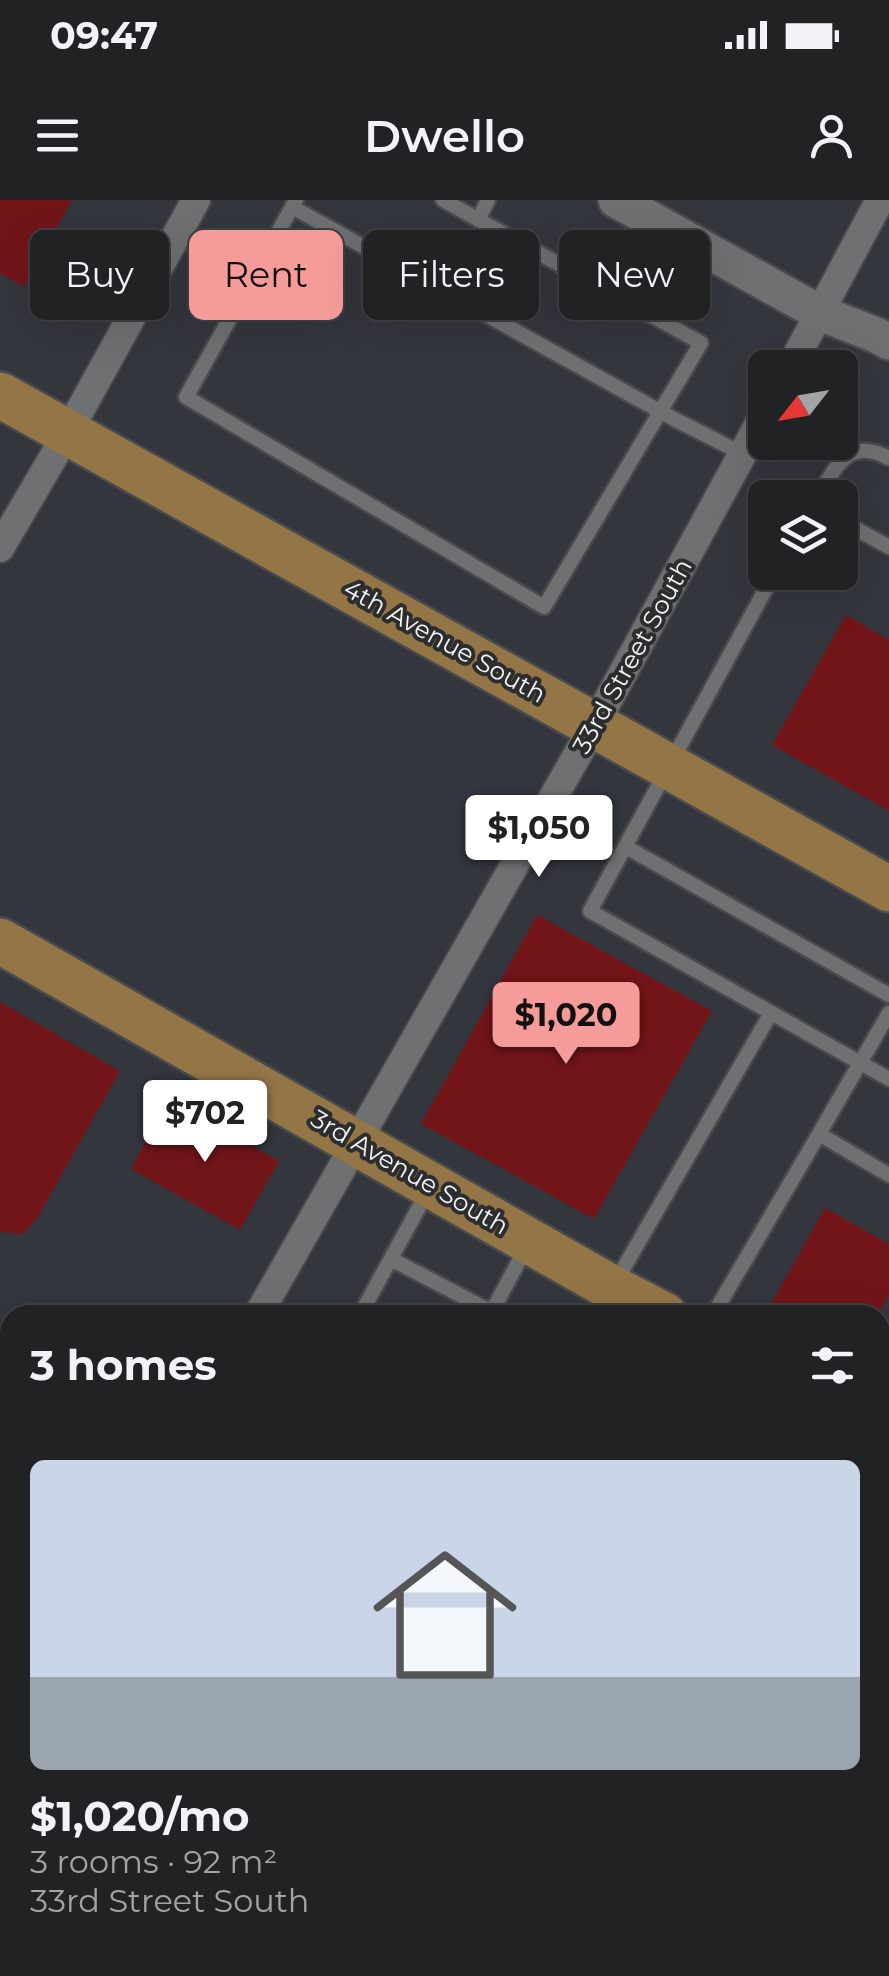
<!DOCTYPE html>
<meta charset="utf-8">
<style>
body{margin:0;font-family:Montserrat,sans-serif;background:#292a2b;color:#f1f3f6;height:100vh;display:flex;flex-direction:column;font-size:38px;white-space:nowrap}
*{box-sizing:border-box;margin:0}
p{font-size:32px;color:#a2a4a6}
.icon{flex:none;width:55px;height:55px;fill:none;stroke:currentColor;stroke-width:2;stroke-linecap:round;stroke-linejoin:round}
.map{position:relative;flex:1;overflow:hidden}
.details{position:absolute;left:0px;top:1105px;width:890px;height:672px;display:flex;flex-direction:column;background:#212223;border-radius:30px 30px 0 0;box-shadow:0 10px 40px #0002,0 0 0 2px #3e3f41}
.details>*{flex:none}
.hud{position:absolute;left:30px;top:30px;width:830px;height:90px;display:flex;gap:20px}
.needle{width:65px;rotate:239deg}
.controls{position:absolute;left:748px;top:150px;display:grid;gap:20px}
.controls a{display:grid;place-items:center;width:110px;height:110px;border-radius:15px;background:#212223;box-shadow:0 10px 40px #0002,0 0 0 2px #3e3f41;font-size:50px}
.price{position:absolute;translate:-50% -85px;padding:0 22px;border-radius:10px;background:#fff;color:#222;font-size:32px;line-height:65px;filter:drop-shadow(0 2px 5px #0008)}
.price::after{content:'';position:absolute;left:50%;top:60px;width:30px;height:22px;margin-left:-15px;background:inherit;clip-path:polygon(0 0,100% 0,50% 100%)}
.price.on{background:#f59b9a;color:#111}
ul{padding:0;list-style:none}
li{display:grid;align-content:center;gap:20px;height:530px;padding:0 30px}
li+li{border-top:2px solid #3e3f41}
li span{display:grid;place-items:center;height:310px;border-radius:15px;color:#555}
li>.icon{margin-inline-start:auto}
span .icon{width:180px;height:180px;fill:#fffc;stroke-width:1}
li b{font-size:42px}
h2{display:flex;justify-content:space-between;align-items:center;height:120px;padding:0 30px;font-size:42px}
.tag{padding:0 35px;border-radius:15px;background:#212223;box-shadow:0 10px 40px #0002,0 0 0 2px #3e3f41;font-size:35px;line-height:90px}
.tag.on{background:#f59b9a;color:#111}
.status{display:flex;justify-content:space-between;align-items:center;height:70px;padding:0 50px;background:#212223;direction:ltr}
.status svg{height:28px;fill:currentColor}
header{display:flex;justify-content:space-between;align-items:center;height:130px;padding:0 30px;background:#212223;font-size:45px;font-weight:600}
.map>svg:first-child{display:block}
.built{fill:#34363e;fill-rule:evenodd}
.building{fill:#721519}
.lines{fill:none;stroke-linecap:round;stroke-linejoin:round}
.service-casing{stroke:#4a4b4d;stroke-width:19}
.minor-casing{stroke:#4a4b4d;stroke-width:32}
.tertiary-casing{stroke:#4a4b4d;stroke-width:40}
.primary-casing{stroke:#4a4b4d;stroke-width:50}
.service{stroke:#6f7072;stroke-width:14}
.minor{stroke:#6f7072;stroke-width:28}
.tertiary{stroke:#6f7072;stroke-width:35}
.primary{stroke:#947546;stroke-width:45}
.labels{text-anchor:middle;stroke-width:8;stroke-linejoin:round;paint-order:stroke}
.street-label{font-size:25px;fill:#f4f4f6;stroke:#2c2d2f}
</style>
<div class="status"><b>09:47</b><svg viewBox="0 0 49 12"><path d="M0 12V9h3v3zM5 12V6h3v6zM10 12V3h3v9zM15 12V0h3v12zM26 1h20v11H26zM47 4h2v5h-2z"/></svg></div>
<header><svg class="icon" aria-label="menu" viewBox="0 0 24 24"><path d="M4 6h16M4 12h16M4 18h16"/></svg>Dwello<svg class="icon" aria-label="person" viewBox="0 0 24 24"><circle cx="12" cy="8" r="4"/><path d="M4 21q1-7 8-7t8 7"/></svg></header>
<div class="map">
<svg width="889" height="1776" viewBox="0 0 889 1776">
<rect width="100%" height="100%" fill="#2c2d2f"/>
<path class="built" d="M0,0h889v1776h-889zM765,168h75v74h-75zM765,298h75v74h-75zM10,1115h870v653h-870z"/>
<path class="building" d="M0,0h72l-48,87 -24,-14z
M846,415l43,25v171l-117,-66z
M537,715l175,96 -118,208 -173,-95z
M0,802l120,69 -84,149 -13,14 -23,-2z
M169,899l110,62 -39,69 -109,-61z
M825,1008l64,36v51l-11,20h-99l-11,-6z
M889,1312v173l-9,-5v-152z
M97,1768h244l-5,8h-244z"/>
<g class="lines">
<defs>
<path id="service" d="M296,0l-110,197 358,210 157,-264 -258,-143
M292,7l382,212 69,35
M478,20l10,-20
M817,298c19,-31 31,-62 72,-40
M840,320l49,27
M775,372l-185,339 299,168
M626,647l263,148
M819,934l70,-121
M391,1059l101,53
M615,1083l156,-270
M360,1115l69,-126
M490,1115l37,-69
M713,1115l106,-181 70,41
M880,1499l9,5"/>
<path id="minor" d="M790,168l90,-168
M0,348l68,-116 128,-232
M258,1115l337,-591 170,-311
M0,1284l10,6
M850,1768l15,8
M575,1776l5,-8"/>
<path id="tertiary" d="M616,0l204,113 56,22 13,7"/>
<path id="primary" d="M0,195l889,494
M0,741l612,347 52,27
M880,1235l9,5"/>
</defs>
<use href="#service" class="service-casing"/>
<use href="#minor" class="minor-casing"/>
<use href="#tertiary" class="tertiary-casing"/>
<use href="#primary" class="primary-casing"/>
<use href="#service" class="service"/>
<use href="#minor" class="minor"/>
<use href="#tertiary" class="tertiary"/>
<use href="#primary" class="primary"/>
</g>
<g class="labels">
<g class="street-label">
<text transform="translate(445 441) rotate(29)" y="9">4th Avenue South</text>
<text transform="translate(632 456) rotate(-61)" y="9">33rd Street South</text>
<text transform="translate(410 972) rotate(30)" y="9">3rd Avenue South</text>
</g>
</g>
</svg>
<div class="controls">
<a><svg class="needle" viewBox="-14 -14 28 28"><path d="M0-13l5 13h-10z" fill="#e53935"/><path d="M0 13l5-13h-10z" fill="#a2a4a6"/></svg></a>
<a><svg class="icon" aria-label="layers" viewBox="0 0 24 24"><path d="M12 4l9 5-9 5-9-5zM3 14l9 5 9-5"/></svg></a>
</div>
<b class="price" style="left:539px;top:680px">$1,050</b>
<b class="price on" style="left:566px;top:867px">$1,020</b>
<b class="price" style="left:205px;top:965px">$702</b>
<div class="hud">
<a class="tag">Buy</a>
<a class="tag on">Rent</a>
<a class="tag">Filters</a>
<a class="tag">New</a>
</div>
<section class="details">
<h2>3 homes<svg class="icon" aria-label="filters" viewBox="0 0 24 24"><path d="M4 7h16M4 17h16"/><circle cx="9" cy="7" r="2"/><circle cx="15" cy="17" r="2"/></svg></h2>
<ul>
<li><span style="background:linear-gradient(#c9d6e8 70%,#9aa5b1 0)"><svg class="icon" aria-label="home" viewBox="0 0 24 24"><path d="M3 11l9-7 9 7M6 9v11h12V9"/></svg></span><div><b>$1,020/mo</b><p>3 rooms · 92 m²</p><p>33rd Street South</p></div></li>
</ul>
</section>
</div>
